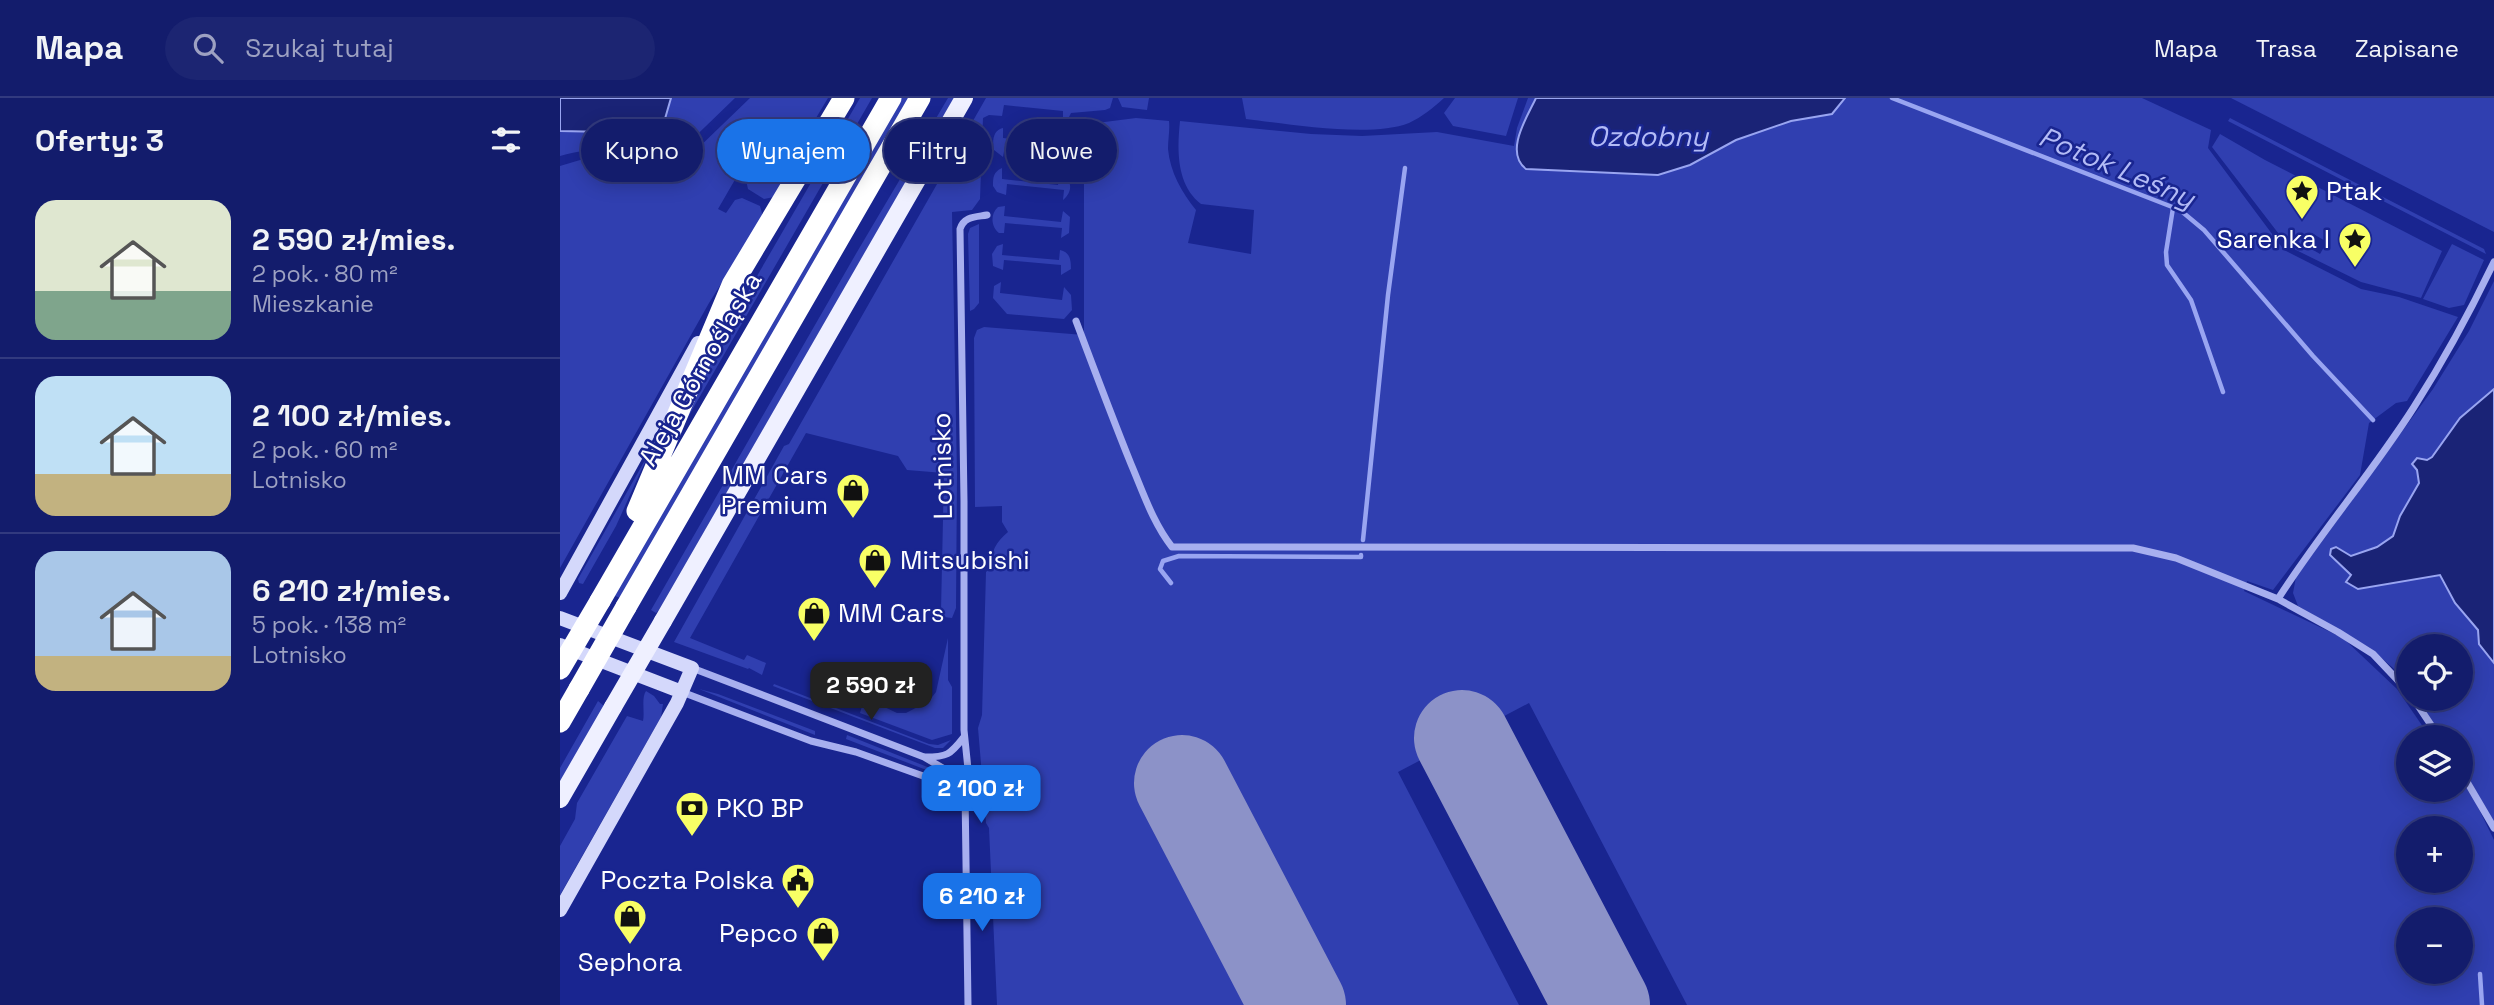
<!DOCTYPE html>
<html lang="pl">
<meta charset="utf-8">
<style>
body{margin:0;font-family:"Space Grotesk",sans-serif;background:#1c2572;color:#f1f3f6;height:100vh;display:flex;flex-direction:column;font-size:26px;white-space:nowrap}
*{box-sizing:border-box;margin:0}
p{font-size:23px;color:#9da1c2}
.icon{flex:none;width:38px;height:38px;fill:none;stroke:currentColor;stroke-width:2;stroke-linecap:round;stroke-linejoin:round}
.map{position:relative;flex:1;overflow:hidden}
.drawer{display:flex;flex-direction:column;background:#131c6c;width:560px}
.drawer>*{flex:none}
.guide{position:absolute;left:21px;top:21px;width:665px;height:63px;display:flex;gap:14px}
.fabs{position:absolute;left:1836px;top:536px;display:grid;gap:14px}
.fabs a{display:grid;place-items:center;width:77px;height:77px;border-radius:50%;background:#131c6c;box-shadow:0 4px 18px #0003,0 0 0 2px #323a7f;font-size:35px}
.price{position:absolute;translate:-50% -60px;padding:0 16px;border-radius:14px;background:#1a73e8;color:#fff;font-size:23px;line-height:46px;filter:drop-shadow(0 2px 4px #0008)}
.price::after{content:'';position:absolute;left:50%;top:42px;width:21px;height:16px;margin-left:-10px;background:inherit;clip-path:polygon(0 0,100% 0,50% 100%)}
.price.selected{background:#222;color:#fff}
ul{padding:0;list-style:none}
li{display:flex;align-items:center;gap:21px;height:175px;padding:0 35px}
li+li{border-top:2px solid #323a7f}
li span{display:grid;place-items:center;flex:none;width:196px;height:140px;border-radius:21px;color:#555}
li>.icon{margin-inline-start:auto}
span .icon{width:84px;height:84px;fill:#fffc;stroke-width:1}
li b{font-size:30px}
h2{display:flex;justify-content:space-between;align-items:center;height:84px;padding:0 35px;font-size:30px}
.pill{padding:0 24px;border-radius:32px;background:#131c6c;box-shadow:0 4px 18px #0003,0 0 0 2px #323a7f;font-size:24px;line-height:63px}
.pill.selected{background:#1a73e8;color:#fff}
header{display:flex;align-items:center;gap:42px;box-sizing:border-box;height:98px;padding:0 35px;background:#131c6c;border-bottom:2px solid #323a7f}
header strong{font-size:33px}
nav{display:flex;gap:38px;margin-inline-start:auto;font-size:24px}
.search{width:490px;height:63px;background:#1c2572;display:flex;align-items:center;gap:18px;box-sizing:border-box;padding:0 24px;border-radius:38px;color:#9da1c2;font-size:26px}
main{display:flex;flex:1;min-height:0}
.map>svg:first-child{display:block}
.green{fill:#303fb0;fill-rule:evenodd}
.water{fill:#1a2376;stroke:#99a5f1;stroke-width:2}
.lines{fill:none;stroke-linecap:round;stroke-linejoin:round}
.stream{stroke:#99a5f1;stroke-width:4.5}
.runway{stroke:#8c92c8;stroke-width:96}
.street{stroke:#a7afef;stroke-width:7}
.secondary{stroke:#d4d8fb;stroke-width:14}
.primary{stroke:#eff0ff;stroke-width:18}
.highway{stroke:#fff;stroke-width:21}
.primary-bridge{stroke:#eff0ff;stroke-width:18}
.highway-bridge{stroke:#fff;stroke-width:21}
.labels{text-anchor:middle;stroke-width:5;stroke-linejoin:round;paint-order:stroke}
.poi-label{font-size:26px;fill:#fff;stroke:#192590;text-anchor:start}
.street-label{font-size:26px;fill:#fff;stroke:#192590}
.water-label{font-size:28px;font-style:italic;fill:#b3bbf6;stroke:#192590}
</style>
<header>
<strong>Mapa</strong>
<div class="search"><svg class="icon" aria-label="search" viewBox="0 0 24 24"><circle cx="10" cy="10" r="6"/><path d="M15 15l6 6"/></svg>Szukaj tutaj</div>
<nav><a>Mapa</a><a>Trasa</a><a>Zapisane</a></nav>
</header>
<main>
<section class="drawer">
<h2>Oferty: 3<svg class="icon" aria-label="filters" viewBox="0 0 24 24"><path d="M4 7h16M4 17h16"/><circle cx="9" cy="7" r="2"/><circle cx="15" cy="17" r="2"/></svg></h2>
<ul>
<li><span style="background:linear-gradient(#dfe7d0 65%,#7fa58c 0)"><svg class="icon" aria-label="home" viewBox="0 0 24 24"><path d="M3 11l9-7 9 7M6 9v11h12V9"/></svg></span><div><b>2 590 zł/mies.</b><p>2 pok. · 80 m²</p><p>Mieszkanie</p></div></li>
<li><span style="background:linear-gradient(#bfe0f5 70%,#c2b280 0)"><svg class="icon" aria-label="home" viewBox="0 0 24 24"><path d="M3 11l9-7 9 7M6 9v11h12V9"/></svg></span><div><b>2 100 zł/mies.</b><p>2 pok. · 60 m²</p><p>Lotnisko</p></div></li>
<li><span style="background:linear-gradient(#a9c7e8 75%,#c2b280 0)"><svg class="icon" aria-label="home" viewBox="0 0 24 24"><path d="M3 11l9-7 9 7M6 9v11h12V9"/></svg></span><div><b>6 210 zł/mies.</b><p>5 pok. · 138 m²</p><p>Lotnisko</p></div></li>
</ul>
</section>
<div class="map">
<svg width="1934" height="907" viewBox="0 0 1934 907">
<rect width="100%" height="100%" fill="#192590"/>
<path class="green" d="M111,0h64l-59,57c-14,2 -25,-3 -39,-5 -26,-4 -52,-1 -77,6v-25l47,1 52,4z
M190,0h78l-27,45 4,3 -31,51 -10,2 -16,-10 -2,-9 5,-12 -7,-4 -26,45 8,4 9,-13 7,-2 18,8 3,11 -54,86 -149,265v-402l20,-6 35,-2 61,8 17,-13z
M300,0h12l-192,333 44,-98z
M341,0h10l-291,500 -7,-3z
M388,0h6l-295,512 -3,3 -5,-3 206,-358z
M426,0h127l-3,10 -5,2 -34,3 -4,8 -4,1v-11l-59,-6 -2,11 -13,-1 -6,3 -3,81 -8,11 -20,2 5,262 -1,134 -4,10 -8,-1 -3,-6 3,-138 -37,-3 -9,-14 -92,-23 -116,205 54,22 3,-5 19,8 -4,12 -13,-7 -1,1 -74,-27 110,-196 5,-2z
M558,0h31l-2,12 -25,-3z
M682,0h202c-11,10 -22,19 -35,25 -38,15 -121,1 -163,-4z
M895,0h63l-12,38 -53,-10 -9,-13z
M968,0h8l-14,31 168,36 45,-25 56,-19 41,-7 13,-16h297l69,32 -3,18 76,102 77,39 38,8 59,20 -51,84 -11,2 -27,20 -9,52 -87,115 -26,-9 -3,10 99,47 54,51 33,48h-22v52h52l1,-9 13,19 20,41v165h-807l-158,-302 -131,69 121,233h-181l-128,-246 -63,32 113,214h-263l-8,-177 -3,-5 -8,-95 4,-13 4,-143 5,-5c0,-16 5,-25 17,-35l-6,-10v-16l-27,1 -1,-169 3,-8 7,-3 100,8v-204l5,-7 47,-6 33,3c1,9 -1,18 -1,28 2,23 14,44 28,61l-8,33 63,11 3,-44 -53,-6c-25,-19 -24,-55 -21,-83l131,13 51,2 75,-4 77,14 3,-18zM1848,730h52v52h-52zM1848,821h52v52h-52z
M1671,0h263v134z
M1670,20l254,131 2,5 -258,-133z
M443,30v10l57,7 1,-11c10,4 10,14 7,23l-7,6 1,-11 -57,-6 -2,11 -9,-7c-2,-9 -1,-20 9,-22z
M1660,36l45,26 177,91 -21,47 -60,-16 -67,-33 -9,-7 -73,-95zM1755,137l12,7 -7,12 -12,-7z
M442,70v11l56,6 2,-11c13,5 13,18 3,26l1,-10 -57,-6 -1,11 -9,-3 -4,-6c0,-8 0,-14 9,-18z
M445,108l-1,10 57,6 2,-11 7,6 -1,16 -8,5 1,-10 -57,-5 -1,10h-5c-8,-6 -9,-19 -1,-26z
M419,126v79l-5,6 -4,2 -2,-77 2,-6z
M443,146l-1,11 57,5 1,-10c10,2 11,10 11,19l-10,6v-10l-57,-5 -1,10 -10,-4 -1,-12 5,-8z
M1892,146l32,16 -20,45 -15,3 -26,-9z
M1934,183v108l-34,29 -28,39 -15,13 2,13 -19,33 -7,20 -16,11 -27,9 -14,-9 15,28 -5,7 12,7 82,-14c9,21 21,39 39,55 -3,15 6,22 15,33v159l-33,-57 -1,-28h-18l-26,-39h44v-52h-52v41l-15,-19 -23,-20 -72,-42 -5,-13 3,-16 137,-188 36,-58z
M441,184l-1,11 62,7 2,-13 7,8 1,15 -8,9 -57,-5 -14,-16 1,-12z
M89,355l-33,73 -33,58 -4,-1 -1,-4z
M388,540v42l4,7v47l-20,6 -72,-27 6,-20 9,1 1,9 21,10h9l23,-12 7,-9z
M214,586l155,60 9,1 13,-5 -8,8h-8l-162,-62z
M139,591l19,5 97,37v4z
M86,593l8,5 6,8h3l-2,13 -101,178v-49l15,-27 2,-16 50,-87 16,5c2,-9 -2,-23 3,-30z
M38,603l6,5 -44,77v-15z
M287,637l88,35 7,6 -96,-37z"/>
<path class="water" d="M0,0h111l-11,38 -53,-4 -47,-1z
M976,0h309l-13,16 -41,7 -55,19 -46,25 -32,10 -132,-6c-22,-17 1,-52 10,-71z
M1934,291v274l-15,-19 -1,-14 -23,-27 -15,-28 -82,14 -12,-7 5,-7 -21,-20 1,-6 5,-2 15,9 26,-9 16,-11 7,-20 19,-33 -2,-13 -5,-6 5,-6 10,2 5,-3 28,-39z"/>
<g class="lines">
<path class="stream" d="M1332,0l288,112 24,20 109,126 60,64
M1613,110l-7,44 1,13 24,35 32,92
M803,442l25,-245 17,-127
M611,485l-11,-14 3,-8 16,-5 182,1v-2
M1920,876l2,31"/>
<path class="runway" d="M902,640l140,267
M622,685l116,222"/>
<path class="street" d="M516,223c18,48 36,96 55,143 12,28 22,59 41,83l961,1 43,10 102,41 60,33 35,22 35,37
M1718,501c42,-66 94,-126 136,-192 30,-47 56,-95 80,-145
M132,570l232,89 34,20 7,13
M122,594l129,49 45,11 109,39
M1853,600l26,39
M365,659c22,0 25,-2 39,-20
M1900,672l34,58
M408,907l-3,-214 3,-22 -4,-39v-229l-4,-272c4,-13 16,-12 27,-14"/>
<path class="secondary" d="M0,495l138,-250
M0,520l132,50 -15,35 -117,207
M0,547l122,47"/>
<path class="primary" d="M103,523l301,-523
M0,701l53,-92"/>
<path class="highway" d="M77,413l95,-226 112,-187
M40,503l291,-503
M66,509l294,-509
M0,624l19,-33"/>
<path class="primary-bridge" d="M53,609l50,-86"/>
<path class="highway-bridge" d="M0,571l40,-68
M19,591l47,-82"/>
</g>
<defs>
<symbol id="sight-pin" viewBox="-11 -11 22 30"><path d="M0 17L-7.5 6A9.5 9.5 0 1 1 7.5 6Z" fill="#f8ff65" stroke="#192590"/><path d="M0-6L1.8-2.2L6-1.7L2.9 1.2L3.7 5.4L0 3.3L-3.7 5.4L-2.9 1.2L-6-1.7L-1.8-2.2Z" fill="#111"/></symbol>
<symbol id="shop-pin" viewBox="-11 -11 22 30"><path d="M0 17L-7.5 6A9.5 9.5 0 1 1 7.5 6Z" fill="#f8ff65" stroke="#192590"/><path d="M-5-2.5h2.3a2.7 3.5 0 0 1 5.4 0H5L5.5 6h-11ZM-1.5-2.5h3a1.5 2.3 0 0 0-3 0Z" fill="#111"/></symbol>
<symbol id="bank-pin" viewBox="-11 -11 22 30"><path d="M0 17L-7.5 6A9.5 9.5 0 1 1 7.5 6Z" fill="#f8ff65" stroke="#192590"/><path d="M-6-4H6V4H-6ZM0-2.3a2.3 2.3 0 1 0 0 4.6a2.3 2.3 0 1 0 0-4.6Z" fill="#111"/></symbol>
<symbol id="civic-pin" viewBox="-11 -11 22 30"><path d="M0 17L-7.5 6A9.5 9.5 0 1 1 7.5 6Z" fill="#f8ff65" stroke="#192590"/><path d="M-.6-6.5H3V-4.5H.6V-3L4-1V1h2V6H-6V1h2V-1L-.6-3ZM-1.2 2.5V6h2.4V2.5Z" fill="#111"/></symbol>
</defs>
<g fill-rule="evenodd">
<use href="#sight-pin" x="1723" y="74" width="38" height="52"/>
<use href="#sight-pin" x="1776" y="122" width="38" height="52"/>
<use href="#shop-pin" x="274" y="373" width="38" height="52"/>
<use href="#shop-pin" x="296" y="443" width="38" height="52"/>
<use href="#shop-pin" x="235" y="496" width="38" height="52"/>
<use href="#bank-pin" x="113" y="691" width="38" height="52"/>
<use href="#civic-pin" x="219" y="763" width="38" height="52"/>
<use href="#shop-pin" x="51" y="799" width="38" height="52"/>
<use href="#shop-pin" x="244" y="816" width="38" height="52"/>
</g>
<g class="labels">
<g class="poi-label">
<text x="1766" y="102">Ptak</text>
<text x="1770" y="150" text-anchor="end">Sarenka I</text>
<text x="268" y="386" text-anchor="end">MM Cars<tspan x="268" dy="30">Premium</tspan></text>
<text x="340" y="471">Mitsubishi</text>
<text x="278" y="524">MM Cars</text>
<text x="156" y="719">PKO BP</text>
<text x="214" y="791" text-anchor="end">Poczta Polska</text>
<text x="238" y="844" text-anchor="end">Pepco</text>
<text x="70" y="873" text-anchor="middle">Sephora</text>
</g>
<g class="street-label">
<text transform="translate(140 271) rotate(-60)" y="9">Aleja Górnośląska</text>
<text transform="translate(382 368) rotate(-91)" y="9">Lotnisko</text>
</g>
<g class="water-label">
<text x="1088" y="48">Ozdobny</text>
<text transform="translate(1557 69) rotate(23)" y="10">Potok Leśny</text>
</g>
</g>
</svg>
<div class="fabs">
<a><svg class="icon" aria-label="locate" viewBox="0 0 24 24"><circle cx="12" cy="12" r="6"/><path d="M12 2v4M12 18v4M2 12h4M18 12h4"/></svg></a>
<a><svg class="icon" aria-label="layers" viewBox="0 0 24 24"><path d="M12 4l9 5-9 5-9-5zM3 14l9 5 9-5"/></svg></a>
<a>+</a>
<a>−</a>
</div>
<b class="price selected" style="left:311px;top:624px">2 590 zł</b>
<b class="price" style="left:421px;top:727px">2 100 zł</b>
<b class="price" style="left:422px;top:835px">6 210 zł</b>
<div class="guide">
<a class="pill">Kupno</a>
<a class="pill selected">Wynajem</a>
<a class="pill">Filtry</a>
<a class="pill">Nowe</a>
</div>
</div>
</main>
